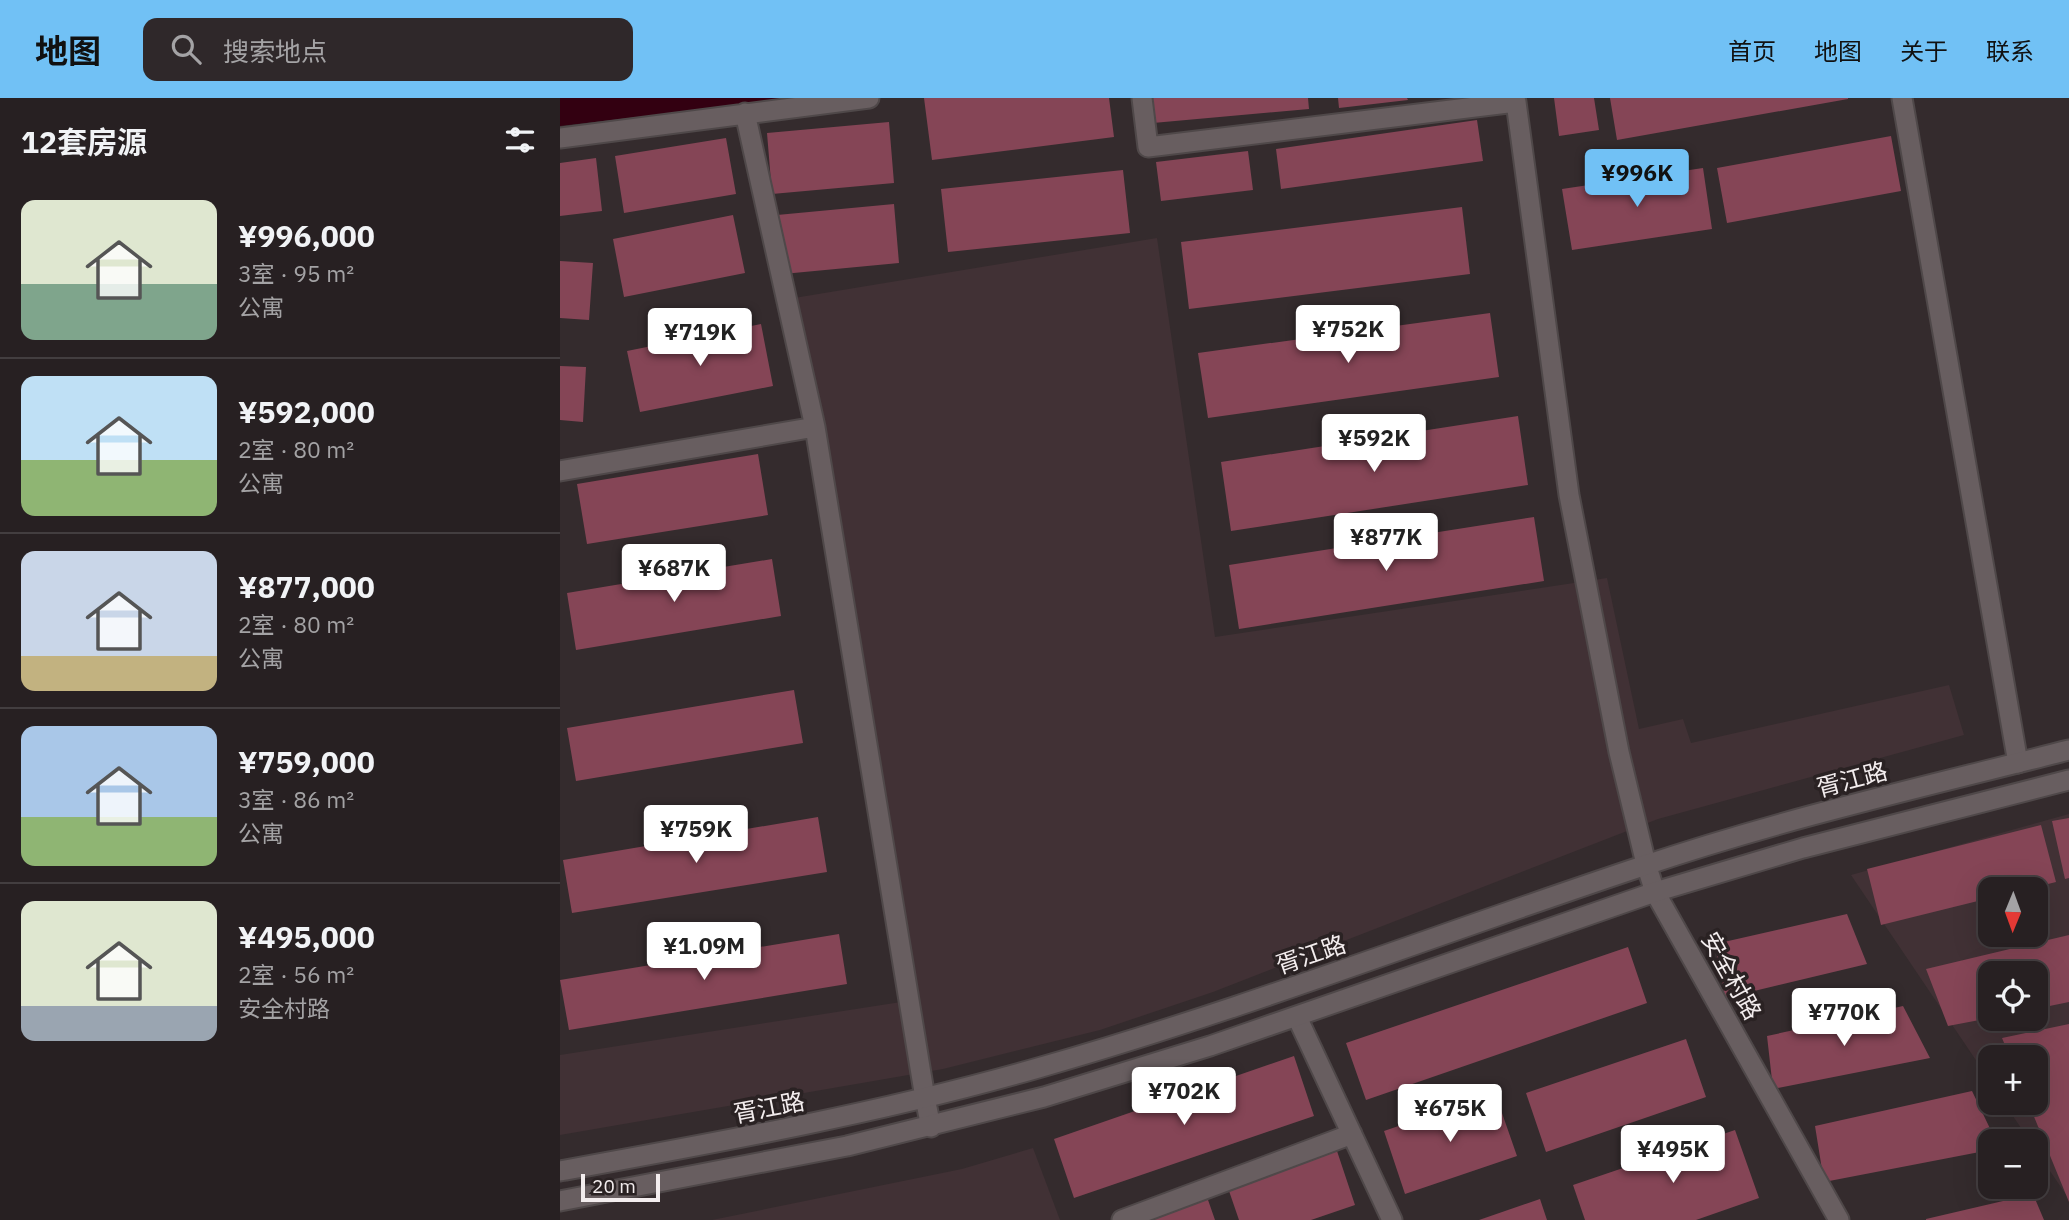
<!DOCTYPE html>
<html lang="zh">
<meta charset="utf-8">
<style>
body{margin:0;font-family:"IBM Plex Sans","Noto Sans SC",sans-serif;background:#2f282a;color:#f1f3f6;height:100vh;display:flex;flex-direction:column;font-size:26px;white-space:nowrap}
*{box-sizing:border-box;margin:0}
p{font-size:23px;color:#a4a3a5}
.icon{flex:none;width:38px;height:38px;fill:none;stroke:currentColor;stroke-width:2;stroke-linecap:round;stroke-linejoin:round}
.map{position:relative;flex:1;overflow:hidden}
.details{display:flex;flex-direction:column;background:#272022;width:560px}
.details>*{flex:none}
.needle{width:46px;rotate:181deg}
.fabs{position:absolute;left:1418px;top:779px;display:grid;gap:14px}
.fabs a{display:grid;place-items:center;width:70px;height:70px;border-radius:14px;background:#272022;box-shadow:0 7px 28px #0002,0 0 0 2px #433e40;font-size:35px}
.scale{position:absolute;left:21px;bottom:18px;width:79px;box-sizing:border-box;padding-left:7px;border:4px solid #f3edee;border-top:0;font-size:19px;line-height:24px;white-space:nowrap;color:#f3edee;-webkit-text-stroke:5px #2a2223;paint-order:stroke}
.price{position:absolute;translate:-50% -60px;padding:0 16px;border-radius:7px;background:#fff;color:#222;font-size:23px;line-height:46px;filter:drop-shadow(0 2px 4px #0008)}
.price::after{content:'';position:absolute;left:50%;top:42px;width:21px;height:16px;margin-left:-10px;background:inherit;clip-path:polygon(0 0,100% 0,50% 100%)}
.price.selected{background:#71c1f5;color:#111}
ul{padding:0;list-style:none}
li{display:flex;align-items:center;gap:21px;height:175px;padding:0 21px}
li+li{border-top:2px solid #433e40}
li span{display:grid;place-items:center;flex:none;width:196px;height:140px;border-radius:14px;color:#555}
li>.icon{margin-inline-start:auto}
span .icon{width:84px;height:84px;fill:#fffc;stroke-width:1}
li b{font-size:30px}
h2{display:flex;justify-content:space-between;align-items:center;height:84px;padding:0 21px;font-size:30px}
header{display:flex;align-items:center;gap:42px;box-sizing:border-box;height:98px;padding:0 35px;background:#71c1f5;color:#111}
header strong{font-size:33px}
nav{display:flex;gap:38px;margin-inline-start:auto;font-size:24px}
.search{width:490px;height:63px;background:#2f282a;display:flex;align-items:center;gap:18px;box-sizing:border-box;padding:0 24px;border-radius:14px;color:#a4a3a5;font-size:26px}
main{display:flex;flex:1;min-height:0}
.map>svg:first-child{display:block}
.built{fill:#413135;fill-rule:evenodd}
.water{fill:#301}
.building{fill:#854556}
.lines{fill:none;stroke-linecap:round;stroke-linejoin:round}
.minor-casing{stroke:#4f4849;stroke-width:23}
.tertiary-casing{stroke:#4f4849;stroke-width:23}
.secondary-casing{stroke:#4f4849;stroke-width:23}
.minor{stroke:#685e60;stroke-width:19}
.tertiary{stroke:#685e60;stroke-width:19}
.secondary{stroke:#685e60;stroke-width:19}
.labels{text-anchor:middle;stroke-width:7;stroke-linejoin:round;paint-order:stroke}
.street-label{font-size:24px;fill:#f3edee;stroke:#2a2223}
</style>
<header>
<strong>地图</strong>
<div class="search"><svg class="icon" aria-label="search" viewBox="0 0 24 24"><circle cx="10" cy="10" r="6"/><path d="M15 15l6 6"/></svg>搜索地点</div>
<nav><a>首页</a><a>地图</a><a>关于</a><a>联系</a></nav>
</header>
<main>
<section class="details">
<h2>12套房源<svg class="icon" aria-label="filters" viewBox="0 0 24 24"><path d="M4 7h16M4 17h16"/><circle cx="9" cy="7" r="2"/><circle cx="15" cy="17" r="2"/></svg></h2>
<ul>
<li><span style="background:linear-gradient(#dfe7d0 60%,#7fa58c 0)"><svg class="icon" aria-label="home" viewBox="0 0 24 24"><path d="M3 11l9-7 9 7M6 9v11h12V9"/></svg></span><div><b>¥996,000</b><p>3室 · 95 m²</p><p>公寓</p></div></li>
<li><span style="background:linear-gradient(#bfe0f5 60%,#8fb573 0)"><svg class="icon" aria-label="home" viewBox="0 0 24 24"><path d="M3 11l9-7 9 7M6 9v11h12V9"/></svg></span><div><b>¥592,000</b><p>2室 · 80 m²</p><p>公寓</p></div></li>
<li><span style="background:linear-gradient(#c9d6e8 75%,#c2b280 0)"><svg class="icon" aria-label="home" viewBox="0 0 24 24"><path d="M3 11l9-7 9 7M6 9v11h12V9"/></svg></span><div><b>¥877,000</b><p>2室 · 80 m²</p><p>公寓</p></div></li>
<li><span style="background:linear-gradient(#a9c7e8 65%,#8fb573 0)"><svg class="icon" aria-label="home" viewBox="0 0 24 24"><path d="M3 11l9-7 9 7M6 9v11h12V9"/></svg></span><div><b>¥759,000</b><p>3室 · 86 m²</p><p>公寓</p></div></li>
<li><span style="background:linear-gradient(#dfe7d0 75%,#9aa5b1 0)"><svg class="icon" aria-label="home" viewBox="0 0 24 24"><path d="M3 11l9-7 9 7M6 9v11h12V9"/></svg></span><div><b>¥495,000</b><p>2室 · 56 m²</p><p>安全村路</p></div></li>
</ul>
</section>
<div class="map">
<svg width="1509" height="1122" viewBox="0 0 1509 1122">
<rect width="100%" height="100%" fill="#342b2d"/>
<path class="built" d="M597,140l58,399 392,-59 32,151 44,-10 8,24 258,-58 15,50 -306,84 -445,173 -113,38 -157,39 -383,66v-80l341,-53 -119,-702z
M1509,716v385l-34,-50v-8h-5l-26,-38 31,-1v-45h-45v24l-139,-206zM1430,791h45v45h-45zM1430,875h45v45h-45z
M473,1050l27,72h-348l250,-51z"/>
<path class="water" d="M0,0h240l-240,28z"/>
<path class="building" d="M364,0h185l5,39 -182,23z
M591,0h157l1,11 -156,14z
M778,0h69l1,2 -69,8z
M994,0h40l5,32 -40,6z
M1050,0h238v1l-231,41z
M917,22l6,41 -202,28 -5,-40z
M329,24l5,61 -122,11 -5,-61z
M1331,38l10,55 -174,32 -10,-55z
M166,40l10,56 -112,19 -9,-57z
M688,53l5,39 -92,11 -5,-39z
M36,60l6,53 -42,5v-53z
M1143,70l9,61 -140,21 -10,-61z
M563,72l7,63 -182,19 -7,-63z
M334,106l5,59 -116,11 -6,-59z
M902,109l8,67 -281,35 -8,-67z
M173,117l12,58 -121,24 -11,-58z
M0,163l33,2 -4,57 -29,-2z
M930,215l9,64 -291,41 -10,-65z
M201,226l12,62 -133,26 -13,-61z
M0,268l26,1 -3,55 -23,-2z
M958,318l10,69 -297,46 -10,-69z
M198,356l10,61 -181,29 -10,-60z
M974,419l10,64 -305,48 -10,-64z
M212,461l9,57 -205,34 -9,-57z
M234,592l9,53 -227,38 -9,-53z
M258,719l9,55 -255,41 -9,-53z
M1509,720v60l-4,1 -13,-58z
M1481,727l15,57 -28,7h-38v9l-109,27 -14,-56z
M1287,816l20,50 -142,34 -10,-54z
M279,836l8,50 -278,46 -9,-50z
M1509,837v67l-34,7v-36h-45v45l-42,8 -22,-57z
M1068,849l19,56 -281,97 -20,-57z
M1343,908l27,52 -157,31 -6,-53z
M1509,926v178l-41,-100h7v-45h-25l-8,-19z
M1126,941l20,58 -160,55 -20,-59z
M734,958l20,60 -240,82 -20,-59z
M1412,993l24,50h-6v9l-166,32 -9,-56z
M935,995l22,63 -112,38 -21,-63z
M1175,1032l24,68 -63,22h-111l-12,-35z
M777,1053l18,54 -44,15h-72l-11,-32z
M1473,1096l11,26h-118v-1z
M647,1099l8,23h-75z
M980,1101l7,21h-68z"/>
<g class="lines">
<defs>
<path id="minor" d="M582,0l6,49 368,-45 53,393 50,257 27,112
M1342,0l116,665
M185,15l70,314 110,671 6,29
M0,40l309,-40
M0,373l255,-44
M737,919l95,203
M562,1122l230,-86"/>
<path id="tertiary" d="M1086,766l9,28 184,328"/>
<path id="secondary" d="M0,1073c160,-29 321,-58 478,-103 204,-58 403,-135 605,-202 139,-47 284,-80 426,-116
M0,1103l287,-55 197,-49 166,-51 445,-154 148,-44 266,-68"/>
</defs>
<use href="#minor" class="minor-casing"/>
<use href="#tertiary" class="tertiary-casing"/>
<use href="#secondary" class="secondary-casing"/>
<use href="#minor" class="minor"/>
<use href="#tertiary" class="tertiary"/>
<use href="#secondary" class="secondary"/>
</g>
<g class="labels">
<g class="street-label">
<text transform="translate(1292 682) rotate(-15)" y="8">胥江路</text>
<text transform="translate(751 857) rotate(-19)" y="8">胥江路</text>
<text transform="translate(1171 878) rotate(61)" y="8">安全村路</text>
<text transform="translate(209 1010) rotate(-11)" y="8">胥江路</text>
</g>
</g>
</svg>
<div class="fabs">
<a><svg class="needle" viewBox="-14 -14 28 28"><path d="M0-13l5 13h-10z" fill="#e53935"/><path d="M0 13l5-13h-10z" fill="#a4a3a5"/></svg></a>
<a><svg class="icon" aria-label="locate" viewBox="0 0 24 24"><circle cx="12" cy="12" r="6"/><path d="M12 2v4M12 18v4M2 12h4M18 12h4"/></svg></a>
<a>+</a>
<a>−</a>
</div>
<div class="scale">20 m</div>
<b class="price selected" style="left:1077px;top:111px">¥996K</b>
<b class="price" style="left:788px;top:267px">¥752K</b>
<b class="price" style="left:140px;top:270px">¥719K</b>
<b class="price" style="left:814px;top:376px">¥592K</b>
<b class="price" style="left:826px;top:475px">¥877K</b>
<b class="price" style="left:114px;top:506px">¥687K</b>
<b class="price" style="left:136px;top:767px">¥759K</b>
<b class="price" style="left:144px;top:884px">¥1.09M</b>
<b class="price" style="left:1284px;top:950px">¥770K</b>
<b class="price" style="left:624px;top:1029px">¥702K</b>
<b class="price" style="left:890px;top:1046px">¥675K</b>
<b class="price" style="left:1113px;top:1087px">¥495K</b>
</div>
</main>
